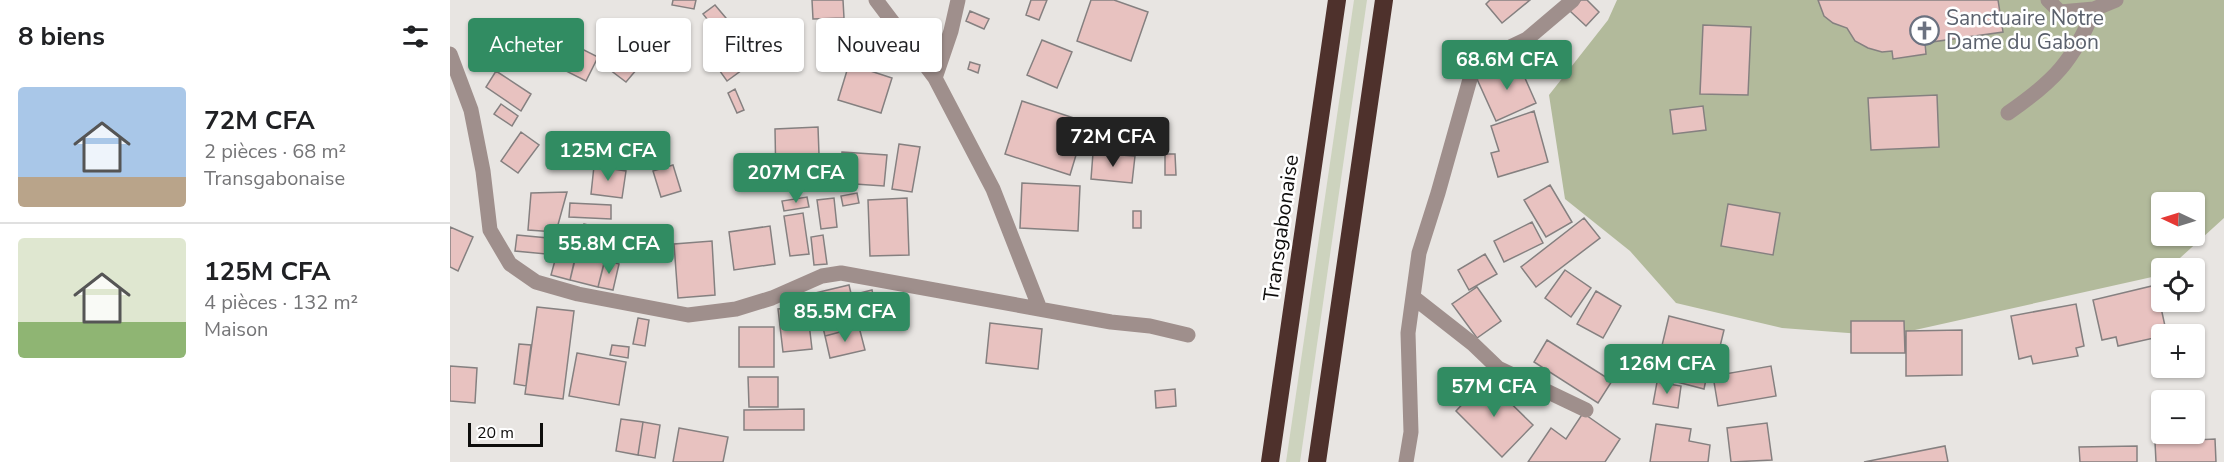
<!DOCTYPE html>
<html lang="fr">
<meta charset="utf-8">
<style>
body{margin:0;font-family:"Nunito Sans",sans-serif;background:#f2f2f2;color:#202124;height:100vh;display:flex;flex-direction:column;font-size:22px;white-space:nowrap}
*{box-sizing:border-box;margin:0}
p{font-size:20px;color:#757577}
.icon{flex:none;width:33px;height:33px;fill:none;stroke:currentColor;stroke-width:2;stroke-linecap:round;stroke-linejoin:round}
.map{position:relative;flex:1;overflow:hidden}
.panel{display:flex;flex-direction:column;background:#fff;width:450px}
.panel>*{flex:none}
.hud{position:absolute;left:18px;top:18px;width:570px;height:54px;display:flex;gap:12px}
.needle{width:39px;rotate:274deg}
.controls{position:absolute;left:1701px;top:192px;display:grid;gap:12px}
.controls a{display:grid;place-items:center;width:54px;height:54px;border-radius:6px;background:#fff;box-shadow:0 2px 4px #0004;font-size:30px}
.scale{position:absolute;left:18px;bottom:15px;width:75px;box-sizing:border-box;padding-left:6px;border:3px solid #0e0d0c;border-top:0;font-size:16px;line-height:21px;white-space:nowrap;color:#0e0d0c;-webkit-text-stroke:4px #fff;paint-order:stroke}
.price{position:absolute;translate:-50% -51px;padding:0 14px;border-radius:6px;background:#318c62;color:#fff;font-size:20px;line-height:39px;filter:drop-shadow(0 2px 3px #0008)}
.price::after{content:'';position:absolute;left:50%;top:36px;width:18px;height:14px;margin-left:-9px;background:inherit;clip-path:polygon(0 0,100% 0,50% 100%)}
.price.on{background:#222;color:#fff}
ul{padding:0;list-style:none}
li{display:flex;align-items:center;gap:18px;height:150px;padding:0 18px}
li+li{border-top:2px solid #e0e0e0}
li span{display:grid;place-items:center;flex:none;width:168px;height:120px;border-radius:6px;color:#555}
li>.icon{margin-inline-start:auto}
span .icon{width:72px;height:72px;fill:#fffc;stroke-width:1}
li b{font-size:26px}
h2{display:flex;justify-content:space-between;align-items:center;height:72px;padding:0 18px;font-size:26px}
.chip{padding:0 21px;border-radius:6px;background:#fff;box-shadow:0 2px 4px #0004;font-size:21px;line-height:54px}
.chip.on{background:#318c62;color:#fff}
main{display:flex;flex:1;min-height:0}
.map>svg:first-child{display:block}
.green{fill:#cdd3be}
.forest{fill:#b2ba9b;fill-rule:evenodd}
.building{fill:#e8c2c0;stroke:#858080;stroke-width:1.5}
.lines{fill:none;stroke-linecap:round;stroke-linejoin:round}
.lane{stroke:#9f8f8c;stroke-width:15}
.street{stroke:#9f8f8c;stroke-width:15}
.highway{stroke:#4e312c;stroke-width:18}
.labels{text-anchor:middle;stroke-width:5;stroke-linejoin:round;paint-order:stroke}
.worship-label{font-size:21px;fill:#5b616d;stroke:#fff;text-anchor:start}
.street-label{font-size:21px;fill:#0e0d0c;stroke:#fff}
</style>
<main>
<section class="panel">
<h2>8 biens<svg class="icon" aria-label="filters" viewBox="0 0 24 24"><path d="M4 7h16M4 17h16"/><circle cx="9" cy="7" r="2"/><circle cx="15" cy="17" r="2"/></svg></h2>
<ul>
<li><span style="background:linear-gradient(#a9c7e8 75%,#b9a48a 0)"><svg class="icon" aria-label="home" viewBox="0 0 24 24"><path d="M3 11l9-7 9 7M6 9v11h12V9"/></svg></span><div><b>72M CFA</b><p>2 pièces · 68 m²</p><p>Transgabonaise</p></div></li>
<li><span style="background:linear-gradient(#dfe7d0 70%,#8fb573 0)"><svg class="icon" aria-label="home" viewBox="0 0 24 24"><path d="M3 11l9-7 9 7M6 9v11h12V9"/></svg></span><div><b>125M CFA</b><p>4 pièces · 132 m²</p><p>Maison</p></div></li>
</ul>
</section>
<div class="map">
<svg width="1774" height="462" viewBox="0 0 1774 462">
<rect width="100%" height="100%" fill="#e8e5e2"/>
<path class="green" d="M904,0h13l-67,462h-14z"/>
<path class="forest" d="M1167,0h607v218l-55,50h-7l-1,7 -273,61 -106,-8 -106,-25 -46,-52 -65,-52 -16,-104 59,-75zM1712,202h32v34h-32z"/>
<path class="building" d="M223,0h23l-2,9 -22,-4z
M362,0h31l1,18 -31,1z
M581,0h16l-8,20 -13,-5z
M641,0h23l34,12 -17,49 -54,-20z
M1040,0h40l-28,23 -16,-19z
M1131,0h6l12,12 -13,14 -16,-15z
M1368,0h180l5,32 -78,11 1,11 -33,5 -1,-8 -10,1 -14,-4 -13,-7 -8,-13 -14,-5 -9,-7z
M265,5l16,19 -12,10 -16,-20z
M520,11l19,8 -5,10 -18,-8z
M194,20l32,30 -17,18 -32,-30z
M1253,25l48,2 -3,68 -48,-1z
M309,28h33v30l-34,-1z
M592,40l30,12 -15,36 -30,-13z
M120,43l28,14 -12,24 -28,-14z
M166,52l21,17 -11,13 -21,-16z
M286,54l10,13 -19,14 -10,-14z
M1067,60l19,43 -40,18 -19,-42z
M520,62l10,3 -2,8 -10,-4z
M399,64l43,14 -11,35 -43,-13z
M46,71l35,23 -10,17 -35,-24z
M285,89l9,21 -7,3 -9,-20z
M1487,95l2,52 -68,3 -3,-52z
M572,101l64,21 -16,53 -65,-21z
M51,104l17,12 -6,10 -18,-12z
M1253,106l3,24 -33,4 -3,-24z
M1084,111l14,51 -50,15 -7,-24 8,-2 -8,-25z
M368,127l2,55 -44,1 -1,-54z
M71,132l18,13 -21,28 -17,-12z
M199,138l7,19 -11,4 -7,-18z
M449,144l21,3 -8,45 -20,-3z
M392,152l45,3 -3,31 -44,-3z
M643,153l42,3 -3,27 -41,-4z
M715,154h10l1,21h-11z
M223,165l8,26 -20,6 -8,-26z
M144,166l32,5 -4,27 -31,-4z
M572,183l58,3 -2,45 -58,-3z
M1100,185l22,37 -26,15 -22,-37z
M117,192l-11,40 -28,-2 3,-37z
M407,193l2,10 -16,3 -2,-10z
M357,197l2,10 -25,4 -2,-10z
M384,198l3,29 -16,2 -4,-29z
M457,198l2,57 -39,1 -2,-56z
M120,203l41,2v14l-42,-2z
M1278,204l52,9 -7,42 -52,-9z
M683,211h8v17h-8z
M353,213l6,41 -19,2 -6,-40z
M1134,218l16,20 -64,49 -15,-20z
M1082,222l11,21 -39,19 -10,-21z
M134,224l28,7 -14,56 -28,-7z
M320,226l5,38 -41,6 -5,-38z
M0,227l23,10 -15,34 -8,-4z
M67,235l31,3 -2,16 -31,-3z
M373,235l4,29 -13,1 -3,-28z
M262,241l3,54 -37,3 -4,-54z
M107,253l18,5 -5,22 -19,-5z
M1035,254l12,20 -28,16 -11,-20z
M155,260l14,4 -6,26 -15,-3z
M1115,270l26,18 -20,29 -26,-19z
M399,285l10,42 -34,9 -10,-43z
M1706,285l9,41 -13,3 2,9 -36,8 -2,-9 -14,3 -9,-40z
M1027,287l24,34 -24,17 -25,-34z
M422,290l7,33 -20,4 -7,-32z
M1146,291l25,15 -18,32 -26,-14z
M1626,304l8,42 -8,2 2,8 -45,8 -2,-8 -12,3 -8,-43z
M357,306l5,43 -29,3 -5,-43z
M87,307l37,4 -11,88 -38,-5z
M1219,316l55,14 -9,37 -55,-13z
M188,318l11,2 -4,26 -12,-2z
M1401,321h53l1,32h-54z
M540,323l52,6 -4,40 -52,-6z
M289,327h35v40h-35z
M409,327l6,23 -35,8 -5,-22z
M1512,330v45l-56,1v-45z
M1097,340l65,41 -14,22 -64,-41z
M69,344l12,1 -5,41 -12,-2z
M162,345l17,2 -1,11 -18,-3z
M127,353l49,9 -7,43 -50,-9z
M1208,358l50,12 -4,19 -50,-13z
M0,366l27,2 -2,35 -25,-2z
M1321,366l5,30 -58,10 -5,-30z
M298,377h30v30h-29z
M1036,379l47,46 -31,32 -46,-46z
M1207,382l24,4 -3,22 -25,-4z
M725,389l1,17 -20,2 -1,-17z
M354,409v21h-60v-20z
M1133,413l37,26 -15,23h-77l23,-34 15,11z
M171,419l22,3 -5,33 -22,-4z
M193,422l17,3 -5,33 -17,-3z
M1317,423l5,37 -41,2 -4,-34z
M1206,424l35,5 -2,12 21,4 -2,17h-58z
M229,428l49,9 -5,25h-50z
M1765,439l1,23h-60l-1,-20z
M1495,446l3,16h-84z
M1687,446v16h-57l-1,-15z"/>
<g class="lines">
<path class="lane" d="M1598,0l12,12 34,-3 22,-9
M1558,113c45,-31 66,-52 86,-104"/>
<path class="street" d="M426,0l59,78
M508,0l-7,31 -16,47 58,111 47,120
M0,54l21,56 12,61 7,59 20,34 26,18 42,12 110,21 48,-6 36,-11 50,-22 19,-3 270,49 39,4 38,9
M963,297l60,47 25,24 88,42
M956,462l5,-30 -3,-99 11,-80 19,-60 34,-121 11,-12 44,-21 46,-39"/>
<path class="highway" d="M820,462l67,-462
M867,462l67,-462"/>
</g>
<defs>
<symbol id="church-ring" viewBox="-11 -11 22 22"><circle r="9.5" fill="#fff" stroke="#6b7280" stroke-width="1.5"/><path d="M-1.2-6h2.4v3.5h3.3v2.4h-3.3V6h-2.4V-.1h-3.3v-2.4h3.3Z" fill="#6b7280"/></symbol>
</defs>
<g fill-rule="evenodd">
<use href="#church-ring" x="1458" y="14" width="33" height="33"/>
</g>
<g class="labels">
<g class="worship-label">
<text x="1496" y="25">Sanctuaire Notre<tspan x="1496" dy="24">Dame du Gabon</tspan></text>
</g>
<g class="street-label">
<text transform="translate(831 228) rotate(-82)" y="7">Transgabonaise</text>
</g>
</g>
</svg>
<div class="controls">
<a><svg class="needle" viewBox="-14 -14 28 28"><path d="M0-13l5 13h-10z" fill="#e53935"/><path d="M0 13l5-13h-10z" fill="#757577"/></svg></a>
<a><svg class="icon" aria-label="locate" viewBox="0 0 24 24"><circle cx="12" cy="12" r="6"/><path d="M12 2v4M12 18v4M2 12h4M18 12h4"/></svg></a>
<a>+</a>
<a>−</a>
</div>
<div class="scale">20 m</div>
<b class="price" style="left:1057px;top:91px">68.6M CFA</b>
<b class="price on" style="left:663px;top:168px">72M CFA</b>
<b class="price" style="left:158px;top:182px">125M CFA</b>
<b class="price" style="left:346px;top:204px">207M CFA</b>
<b class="price" style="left:159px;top:275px">55.8M CFA</b>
<b class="price" style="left:395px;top:343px">85.5M CFA</b>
<b class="price" style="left:1217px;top:395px">126M CFA</b>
<b class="price" style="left:1044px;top:418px">57M CFA</b>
<div class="hud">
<a class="chip on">Acheter</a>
<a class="chip">Louer</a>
<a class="chip">Filtres</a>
<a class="chip">Nouveau</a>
</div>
</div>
</main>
